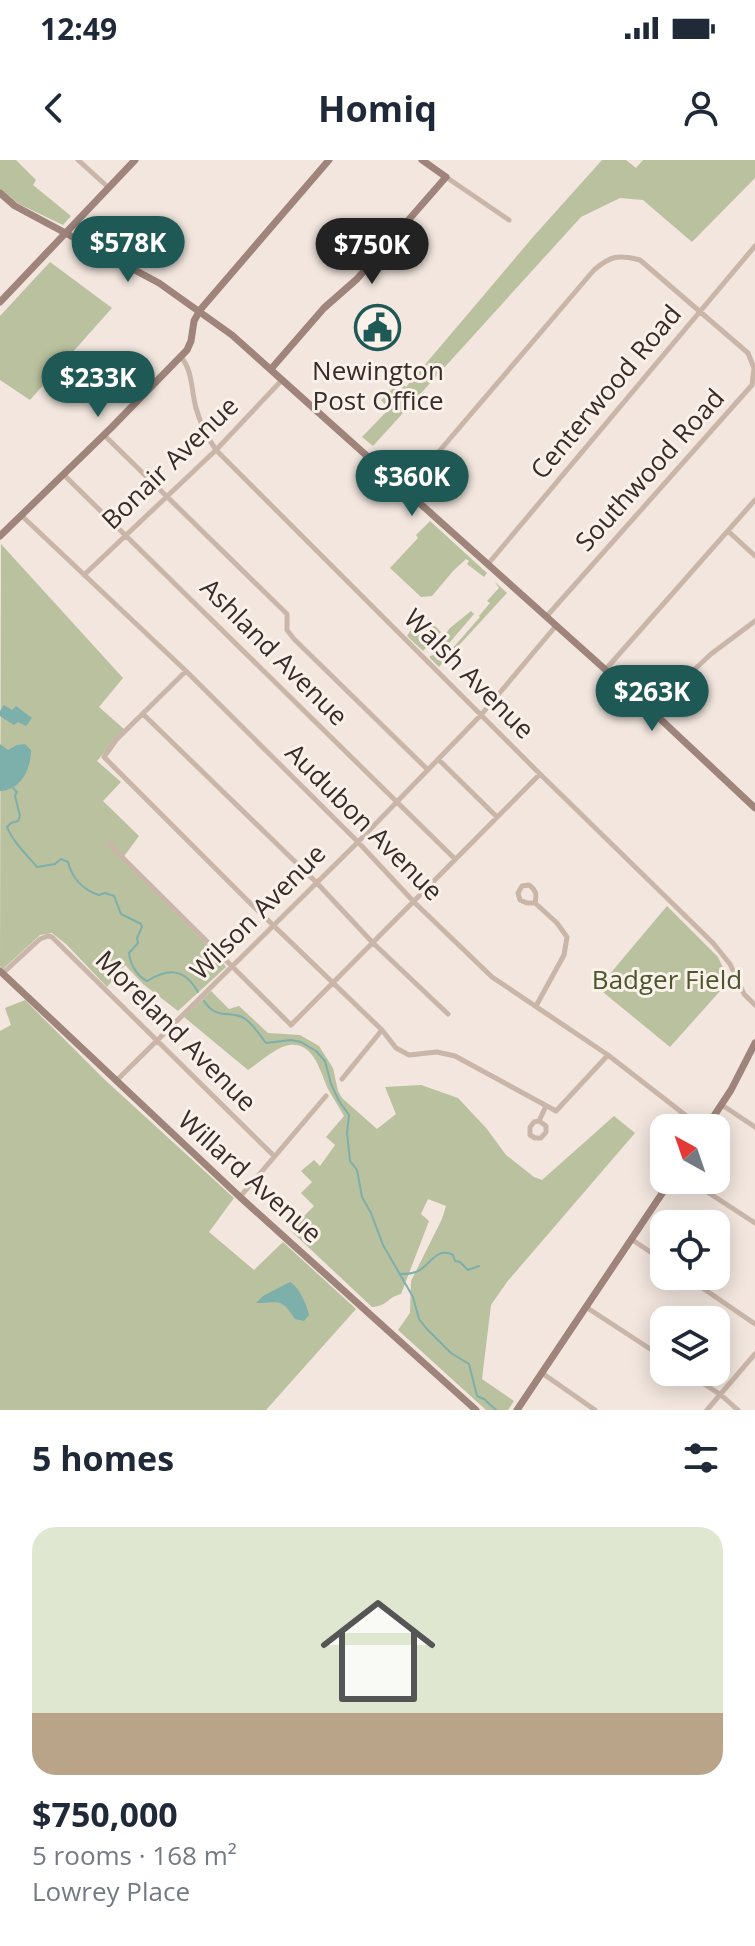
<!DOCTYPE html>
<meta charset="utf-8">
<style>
body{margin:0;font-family:"Open Sans",sans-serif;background:#f2f2f3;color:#1f2937;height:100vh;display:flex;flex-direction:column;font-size:30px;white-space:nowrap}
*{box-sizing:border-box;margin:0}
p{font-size:26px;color:#747a83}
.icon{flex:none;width:44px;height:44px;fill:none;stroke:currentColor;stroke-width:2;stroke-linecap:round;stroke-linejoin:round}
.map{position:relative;height:1250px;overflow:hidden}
.drawer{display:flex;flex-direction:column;background:#fff;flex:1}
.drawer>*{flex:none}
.needle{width:52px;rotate:320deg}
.controls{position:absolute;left:650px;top:954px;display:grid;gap:16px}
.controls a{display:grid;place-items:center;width:80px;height:80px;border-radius:16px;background:#fff;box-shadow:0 4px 20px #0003;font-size:40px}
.price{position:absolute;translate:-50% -68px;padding:0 18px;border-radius:28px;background:#1f5956;color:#fff;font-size:26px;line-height:52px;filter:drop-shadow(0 2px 4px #0008)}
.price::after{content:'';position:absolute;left:50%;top:48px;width:24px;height:18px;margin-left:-12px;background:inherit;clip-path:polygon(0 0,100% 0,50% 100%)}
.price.current{background:#222;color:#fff}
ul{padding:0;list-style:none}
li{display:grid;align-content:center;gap:16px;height:424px;padding:0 32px}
li span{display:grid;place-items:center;height:248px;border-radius:24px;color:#555}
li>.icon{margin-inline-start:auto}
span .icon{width:144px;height:144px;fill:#fffc;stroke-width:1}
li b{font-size:34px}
h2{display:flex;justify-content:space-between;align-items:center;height:96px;padding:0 32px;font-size:34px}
.status{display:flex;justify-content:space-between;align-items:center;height:56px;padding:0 40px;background:#fff;direction:ltr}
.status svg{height:22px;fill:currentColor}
header{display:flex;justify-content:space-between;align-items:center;height:104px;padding:0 32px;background:#fff;font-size:36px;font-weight:700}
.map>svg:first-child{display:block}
.green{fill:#b9c19e}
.water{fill:#7dafab}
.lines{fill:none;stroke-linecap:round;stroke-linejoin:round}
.stream{stroke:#7dafab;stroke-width:2}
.street{stroke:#cab5a9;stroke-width:5}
.secondary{stroke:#9e847b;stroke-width:7}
.labels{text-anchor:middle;stroke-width:6;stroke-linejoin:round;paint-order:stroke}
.poi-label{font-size:26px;fill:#382c29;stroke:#faf1ea}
.street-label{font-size:26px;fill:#382c29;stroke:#faf1ea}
.park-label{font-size:26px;fill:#4b562d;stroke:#faf1ea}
</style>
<div class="status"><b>12:49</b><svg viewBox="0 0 49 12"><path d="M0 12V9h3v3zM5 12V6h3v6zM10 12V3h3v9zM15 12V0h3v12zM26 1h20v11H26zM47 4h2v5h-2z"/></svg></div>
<header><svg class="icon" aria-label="back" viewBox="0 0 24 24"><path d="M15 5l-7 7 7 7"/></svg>Homiq<svg class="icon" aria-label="person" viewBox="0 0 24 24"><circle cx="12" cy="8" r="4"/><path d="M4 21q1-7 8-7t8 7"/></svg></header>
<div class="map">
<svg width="755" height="1250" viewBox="0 0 755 1250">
<rect width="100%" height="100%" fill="#f2e6de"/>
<path class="green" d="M0,0h16l20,20 -3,5 38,31 -8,9 -44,-21 -19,-15z
M602,0h24l10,8 7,-8h112v18l-63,64 -49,-42 -23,-2 -39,19 -208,229 -11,-9 27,-28 -8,-9 18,-18 7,5 127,-150z
M50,102l62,46 -82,92 -30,-20v-64z
M430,361l57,52 -3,4 -17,-13 2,-3 -3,-2 -13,12 -21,25 -11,1 -31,-29 28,-30 -2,-3z
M1,384l122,134 -24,29 25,22 -27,32 24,21 -18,19 36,35 -17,23 98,99 6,9 -48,44 -35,-27 -18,-19 -18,22 -41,-43 -14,-11 -12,2 -37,34 -3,-3z
M495,422l12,11 -68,74 -9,-9v-2l7,-2 7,4 36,-41 -1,-1 11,-13 -3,-2 12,-13z
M471,451l3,3 -29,34h-5l-2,-4 12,-16z
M428,459l13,13 -18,19 -16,-15 4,-6 10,-7 3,2z
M667,746l51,51 11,24 -59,66 -72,-59z
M211,831l18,18 10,-3 29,27 32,2 19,11 14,22 5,23 4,7 35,31 19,-15 -11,-27 36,-2 37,13 29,31 19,26 28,22 8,3 72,-64 21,17 -128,149 -16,23 -9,74 32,22 -6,9h-22l-88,-80 12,-17 1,-32 31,-62 4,-13 -18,-7 -7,15 8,7 -28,73c-15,4 -13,12 -29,13l-82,-77 24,-24 -13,-13 11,-11 -11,-11 13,-11 6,6 15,-21 -9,-8 18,-21c-5,-9 -11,-18 -16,-27 -8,-18 -15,-51 -43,-43 -14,5 -25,16 -37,24l-64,-53z
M25,840l79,79 130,119 -25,34 45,38 29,-28 73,67 -90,101h-266v-379l11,-6 -6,-17z"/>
<path class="water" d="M4,545l8,5 4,-4 16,12 -6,8 -8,-4 -4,3 -14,-9v-5z
M0,584l8,6 9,-5 8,-1 6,6c0,19 -10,40 -31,41z
M290,1122c9,5 17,23 19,33l-5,6 -9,-2c-14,-22 -16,-16 -39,-16l7,-7z"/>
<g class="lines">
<path class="stream" d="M13,628l4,4 -2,4 5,20 -2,5 -7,2 -4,4c6,15 19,27 30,40l18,-3 6,-5 7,3c4,16 15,28 31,33l6,-2 9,3 7,18 20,10 1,3 -5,11 1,5 -9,10c1,11 8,23 18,28 22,-13 37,-13 51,11
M204,841c13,20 26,9 40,17 8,5 16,17 22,25l25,-3 10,2 15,9 9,10 6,23 8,17 10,14 -2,18 3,28 7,9 5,27 9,16 12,32 30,52 6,22 7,9 25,25 18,11 8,32 7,3 12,11
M400,1114c7,0 14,0 20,-4 12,-8 17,-23 33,-15l2,6 5,1 8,8 11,-4"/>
<path class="street" d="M78,0l31,28
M446,17l63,43
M181,197c12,14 10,33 15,51 4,14 11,29 20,42l324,324 173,169 17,21 14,30 11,11
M104,275l183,179v16l7,9 134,131
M64,315l391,384
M406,330l188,-220c16,-14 25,-16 46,-10l108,93 6,15 -2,17 -206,232
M22,356l164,155 172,171 56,60 78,75 116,78 94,73
M728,371l27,25
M488,404l267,-318
M84,415l132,-125 66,-70
M606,509l149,-169
M186,511l-70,69 -12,17 144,144 134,129 14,18 13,7 28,-3 18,4 101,55 52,-56
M143,554l173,168 56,60 76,72
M656,555l39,-46 16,-15 44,-33
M438,599l59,58
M108,683l183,182 249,-251
M535,743c2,-9 1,-13 -6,-18l-7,1 -4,7 2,7 7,3h8l22,20 10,14 -3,18 -28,51
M3,813l37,-34 8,-3 4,1 222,219
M342,919l40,-49
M116,921l242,-239 123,-127 74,-88
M722,945l33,22
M539,961l7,5v6l-5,6h-6l-5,-3v-8l4,-5 5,-1 7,-15
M689,1020l66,43
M240,1037l86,-101
M631,1079l33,22
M685,1116l70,48
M586,1147l78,51
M686,1212l35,23 17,15
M542,1213l53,37
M707,1250l48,-56"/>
<path class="secondary" d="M0,33l15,13 144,77 73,52 424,380 99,93
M0,142l135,-142
M271,209l53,-61 33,-29 89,-102 -24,-17
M0,376l112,-109 75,-77 4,-9 3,-20 6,-11 129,-150
M0,811l240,226 236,213
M706,968l25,-38 24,-47
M517,1250l154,-230"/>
</g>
<defs>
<symbol id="civic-ring" viewBox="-11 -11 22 22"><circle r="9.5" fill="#faf1ea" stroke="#1f5956" stroke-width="1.5"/><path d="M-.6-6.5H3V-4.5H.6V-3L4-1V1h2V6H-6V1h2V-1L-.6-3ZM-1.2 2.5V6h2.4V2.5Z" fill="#1f5956"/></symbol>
</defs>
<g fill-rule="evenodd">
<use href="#civic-ring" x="352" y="142" width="51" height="51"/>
</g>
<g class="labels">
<g class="poi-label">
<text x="378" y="220">Newington<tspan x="378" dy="30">Post Office</tspan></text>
</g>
<g class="street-label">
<text transform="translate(606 232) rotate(-50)" y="9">Centerwood Road</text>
<text transform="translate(170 303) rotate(-44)" y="9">Bonair Avenue</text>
<text transform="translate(650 310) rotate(-48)" y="9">Southwood Road</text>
<text transform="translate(274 492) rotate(45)" y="9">Ashland Avenue</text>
<text transform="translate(469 514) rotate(45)" y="9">Walsh Avenue</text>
<text transform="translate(364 662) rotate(45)" y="9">Audubon Avenue</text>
<text transform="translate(258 752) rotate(-45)" y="9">Wilson Avenue</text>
<text transform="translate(176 871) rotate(45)" y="9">Moreland Avenue</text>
<text transform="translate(250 1017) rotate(42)" y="9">Willard Avenue</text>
</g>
<g class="park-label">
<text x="667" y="829">Badger Field</text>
</g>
</g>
</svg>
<div class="controls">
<a><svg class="needle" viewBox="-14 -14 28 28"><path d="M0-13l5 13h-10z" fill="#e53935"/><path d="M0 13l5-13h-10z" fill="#747a83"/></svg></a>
<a><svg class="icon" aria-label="locate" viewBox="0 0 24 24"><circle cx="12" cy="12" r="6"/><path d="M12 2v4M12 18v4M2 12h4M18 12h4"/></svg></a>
<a><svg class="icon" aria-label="layers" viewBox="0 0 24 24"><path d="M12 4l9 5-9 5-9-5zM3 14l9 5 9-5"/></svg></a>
</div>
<b class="price" style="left:128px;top:124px">$578K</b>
<b class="price current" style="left:372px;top:126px">$750K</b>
<b class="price" style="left:98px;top:259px">$233K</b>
<b class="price" style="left:412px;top:358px">$360K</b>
<b class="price" style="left:652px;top:573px">$263K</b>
</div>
<section class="drawer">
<h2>5 homes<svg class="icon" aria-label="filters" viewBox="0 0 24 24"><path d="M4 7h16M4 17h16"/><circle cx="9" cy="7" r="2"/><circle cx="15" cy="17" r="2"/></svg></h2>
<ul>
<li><span style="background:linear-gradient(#dfe7d0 75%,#b9a48a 0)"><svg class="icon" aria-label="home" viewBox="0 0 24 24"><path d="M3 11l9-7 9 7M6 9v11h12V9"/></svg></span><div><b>$750,000</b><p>5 rooms · 168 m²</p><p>Lowrey Place</p></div></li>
</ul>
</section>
